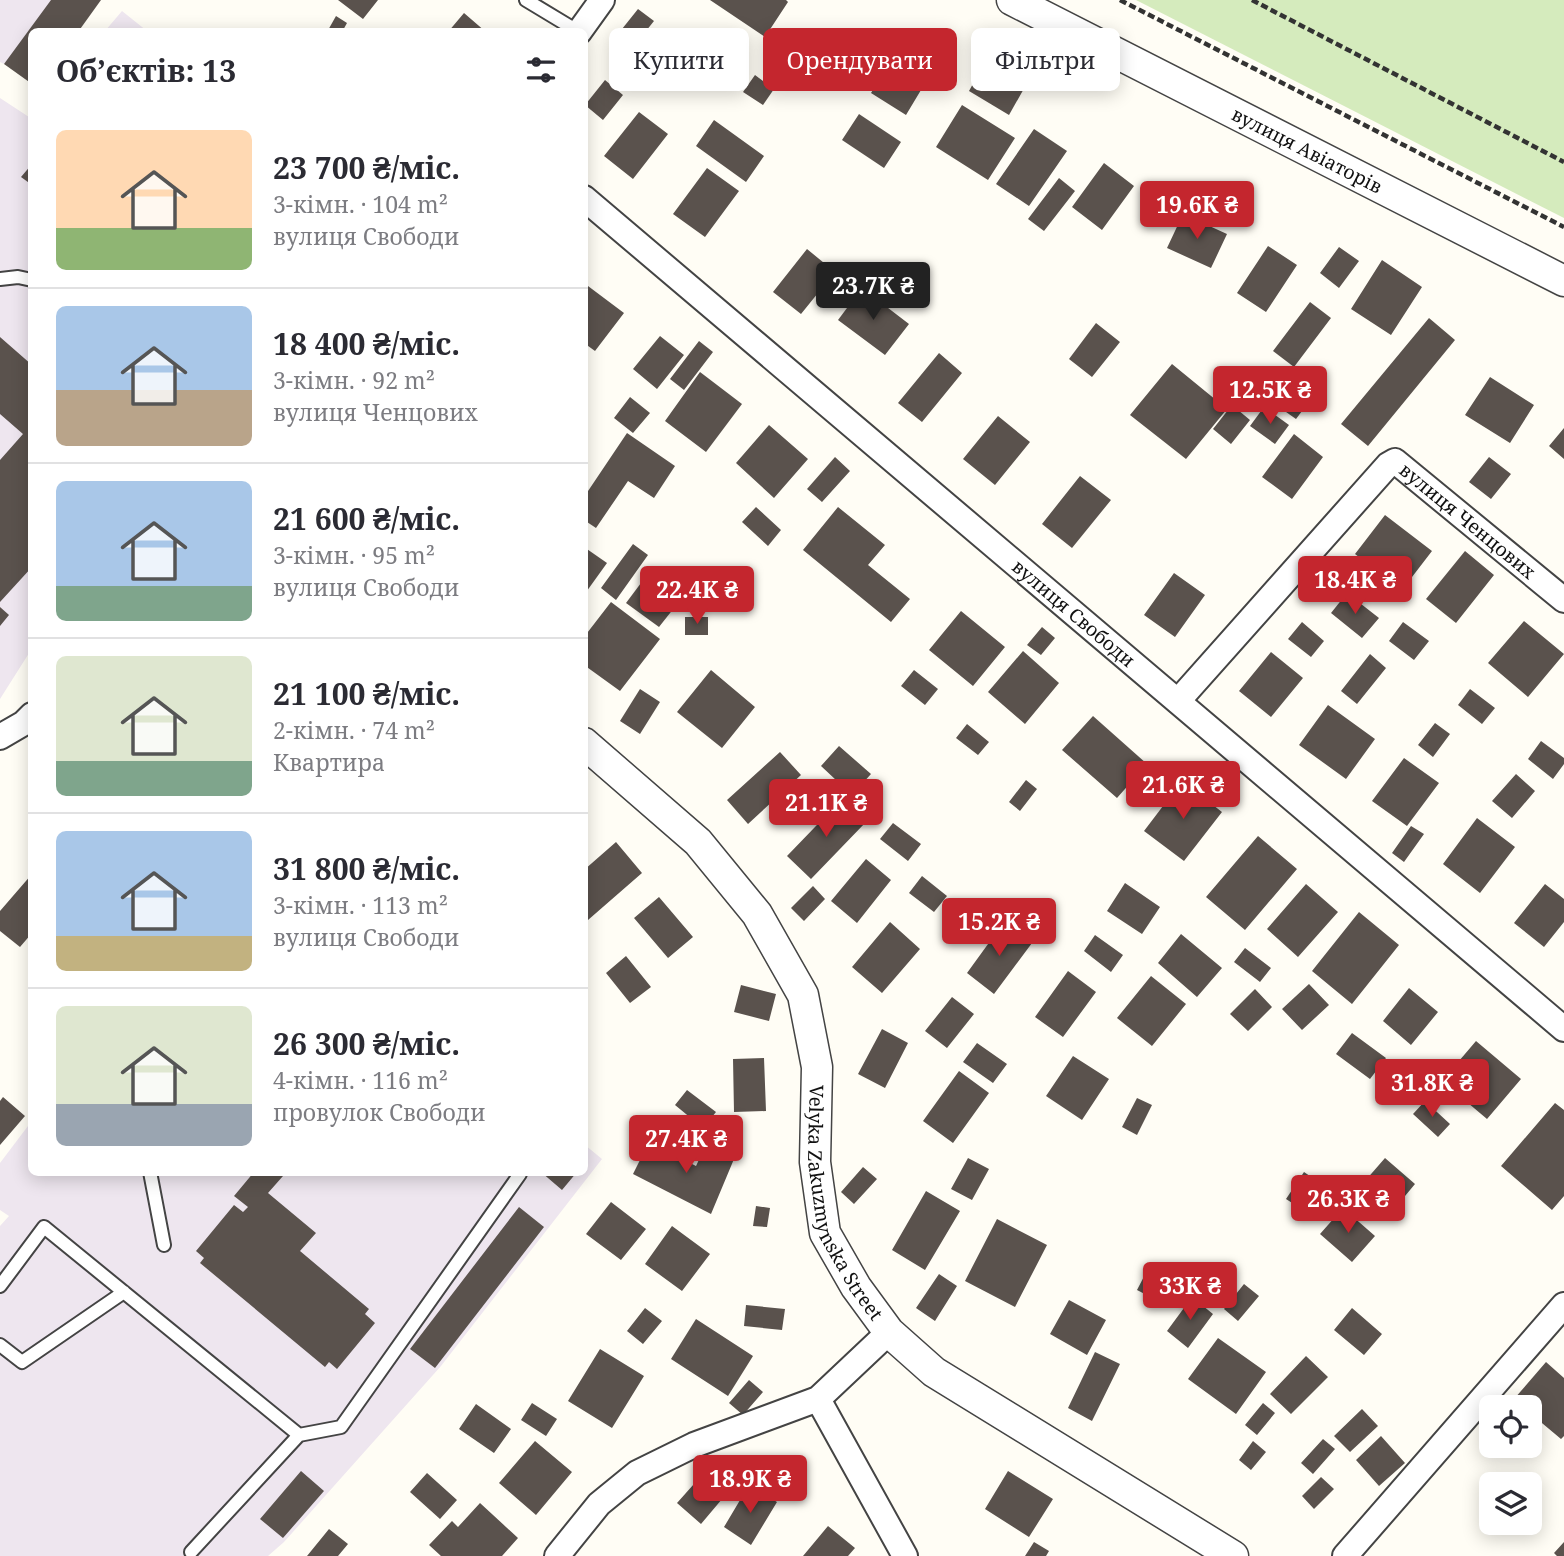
<!DOCTYPE html>
<html lang="uk">
<meta charset="utf-8">
<style>
body{margin:0;font-family:"Noto Serif",serif;background:#f2f2f3;color:#2b2b33;height:100vh;display:flex;flex-direction:column;font-size:26px;white-space:nowrap}
*{box-sizing:border-box;margin:0}
p{font-size:23px;color:#7c7c81}
.icon{flex:none;width:38px;height:38px;fill:none;stroke:currentColor;stroke-width:2;stroke-linecap:round;stroke-linejoin:round}
.map{position:relative;flex:1;overflow:hidden}
.panel{position:absolute;left:28px;top:28px;width:560px;height:1148px;display:flex;flex-direction:column;background:#fff;border-radius:10px;box-shadow:0 4px 18px #0003}
.panel>*{flex:none}
.guide{position:absolute;left:609px;top:28px;width:665px;height:63px;display:flex;gap:14px}
.controls{position:absolute;left:1479px;top:1395px;display:grid;gap:14px}
.controls a{display:grid;place-items:center;width:63px;height:63px;border-radius:10px;background:#fff;box-shadow:0 4px 18px #0003;font-size:35px}
.price{position:absolute;translate:-50% -60px;padding:0 16px;border-radius:7px;background:#c4262e;color:#fff;font-size:23px;line-height:46px;filter:drop-shadow(0 2px 4px #0008)}
.price::after{content:'';position:absolute;left:50%;top:42px;width:21px;height:16px;margin-left:-10px;background:inherit;clip-path:polygon(0 0,100% 0,50% 100%)}
.price.active{background:#222;color:#fff}
ul{padding:0;list-style:none}
li{display:flex;align-items:center;gap:21px;height:175px;padding:0 28px}
li+li{border-top:2px solid #e1e1e2}
li span{display:grid;place-items:center;flex:none;width:196px;height:140px;border-radius:10px;color:#555}
li>.icon{margin-inline-start:auto}
span .icon{width:84px;height:84px;fill:#fffc;stroke-width:1}
li b{font-size:30px}
h2{display:flex;justify-content:space-between;align-items:center;height:84px;padding:0 28px;font-size:30px}
.chip{padding:0 24px;border-radius:10px;background:#fff;box-shadow:0 4px 18px #0003;font-size:24px;line-height:63px}
.chip.active{background:#c4262e;color:#fff}
.map>svg:first-child{display:block}
.industrial{fill:#eee6ef}
.green{fill:#d5ebbd}
.building{fill:#5a524d}
.lines{fill:none;stroke-linecap:round;stroke-linejoin:round}
.service-casing{stroke:#444;stroke-width:16}
.minor-casing{stroke:#444;stroke-width:28}
.tertiary-casing{stroke:#444;stroke-width:33}
.path{stroke:#333;stroke-width:4.5;stroke-dasharray:7 3.5;stroke-linecap:butt}
.service{stroke:#fff;stroke-width:12}
.minor{stroke:#fff;stroke-width:24}
.tertiary{stroke:#fff;stroke-width:30}
.labels{text-anchor:middle;stroke-width:7;stroke-linejoin:round;paint-order:stroke}
.street-label{font-size:19px;fill:#111;stroke:#fff}
</style>
<div class="map">
<svg width="1564" height="1556" viewBox="0 0 1564 1556">
<rect width="100%" height="100%" fill="#fffdf5"/>
<path class="industrial" d="M0,0h101l-69,32 -28,32 -4,-2z
M122,11l25,20h-42z
M0,98l32,21 -1,531 -31,49z
M31,1122l1,50h552l1,-27 17,14 -161,207 -157,176 -16,14h-268v-330l9,-10 -9,-6v-47z"/>
<path class="green" d="M1136,0h428v218z"/>
<path class="building" d="M51,0h50l-23,32h-46v52l-28,-20z
M338,0h40l-15,19z
M710,0h76l2,2 -23,35z
M638,9l16,12 -16,20 -16,-12z
M464,13l22,19h-38z
M336,16l11,7 -5,9h-15z
M985,62l41,23 -17,30 -40,-24z
M889,63l35,22 -18,30 -35,-22z
M755,75l19,14 -11,16 -20,-13z
M605,80l18,15 -20,25 -18,-15z
M962,105l53,33 -27,42 -52,-33z
M639,112l29,22 -35,45 -29,-23z
M859,114l42,28 -17,26 -42,-28z
M714,120l50,36 -18,26 -50,-36z
M1034,129l33,22 -38,55 -33,-22z
M1104,163l30,23 -32,44 -30,-23z
M32,164v21l-11,-8z
M707,168l32,23 -34,46 -32,-23z
M1059,178l16,13 -31,40 -16,-12z
M1183,214l44,20 -16,34 -44,-20z
M1268,246l29,19 -31,47 -29,-19z
M1339,247l20,14 -20,27 -19,-15z
M807,249l28,23 -34,42 -28,-22z
M1382,260l40,27 -31,48 -40,-26z
M588,286l36,27 -29,38 -11,-8v-53z
M862,288l47,36 -24,31 -47,-35z
M1310,302l21,16 -37,49 -21,-16z
M1429,318l26,22 -87,106 -27,-22z
M1096,323l24,19 -28,35 -23,-18z
M660,336l24,19 -27,34 -24,-20z
M0,337l32,28v202l-32,35v-142l23,-26 -23,-20z
M699,341l14,11 -29,38 -14,-11z
M939,353l23,20 -40,49 -24,-19z
M1172,364l55,45 -41,50 -56,-44z
M700,372l42,32 -36,48 -41,-31z
M1490,377l44,28 -24,38 -45,-28z
M1277,388l28,19 -9,12 -27,-19z
M630,397l20,16 -17,20 -19,-15z
M1232,405l18,15 -19,24 -18,-15z
M1264,407l25,18 -14,19 -25,-18z
M998,416l32,26 -35,43 -32,-26z
M769,425l39,34 -34,39 -38,-35z
M1564,428v31l-15,-13z
M627,433l48,33 -21,32 -26,-17 -32,47 -12,-8v-23z
M1294,434l29,23 -31,42 -30,-22z
M835,457l15,14 -28,31 -15,-13z
M1489,457l22,17 -20,25 -22,-17z
M1080,476l31,24 -39,48 -30,-24z
M756,507l25,23 -13,16 -26,-24z
M838,507l47,38 -17,20 42,34 -19,23 -88,-72z
M1385,515l47,36 -30,39 -47,-36z
M633,544l15,11 -32,45 -15,-12z
M584,547l23,16 -23,32z
M1465,551l29,24 -38,48 -30,-24z
M1174,573l31,22 -30,42 -31,-22z
M641,583l33,25 -15,19 -33,-24z
M1347,593l32,25 -17,20 -31,-25z
M611,602l49,37 -40,52 -36,-26v-28z
M0,607l9,8 -9,11z
M961,611l44,36 -32,39 -44,-36z
M685,617h23v18h-23z
M1524,621l40,33 -36,43 -40,-34z
M1302,622l22,19 -13,16 -23,-18z
M1403,622l26,19 -15,19 -25,-19z
M1042,627l13,11 -14,17 -14,-10z
M1023,651l36,32 -34,41 -37,-32z
M1271,652l32,26 -32,39 -32,-26z
M1370,654l16,14 -29,36 -16,-13z
M711,670l44,37 -33,41 -45,-36z
M914,670l24,19 -13,16 -24,-19z
M640,689l20,13 -20,32 -20,-13z
M1470,689l25,19 -13,16 -24,-19z
M1328,705l47,34 -29,40 -47,-34z
M1093,716l54,48 -30,34 -55,-48z
M1435,723l15,11 -17,23 -15,-12z
M967,724l22,18 -11,13 -22,-17z
M1541,741l23,17v6l-11,15 -25,-20z
M839,746l32,28 -19,21 -31,-29z
M780,752l21,23 -53,49 -21,-24z
M1404,758l35,25 -32,43 -35,-25z
M1516,774l19,17 -23,27 -20,-17z
M1026,780l11,9 -17,22 -11,-9z
M1182,781l40,31 -38,49 -40,-30z
M842,799l24,23 -55,57 -24,-23z
M1477,818l38,29 -35,46 -37,-29z
M893,823l28,21 -13,17 -28,-22z
M1411,826l13,8 -20,28 -12,-9z
M1258,836l39,33 -52,61 -39,-33z
M616,842l26,31 -54,47 -4,-5v-45z
M866,859l25,21 -34,43 -26,-22z
M32,874v59l-12,14 -20,-16v-20z
M922,876l25,20 -13,16 -25,-19z
M1125,883l35,24 -18,27 -35,-23z
M1306,884l32,28 -40,45 -31,-28z
M1545,884l19,15v23l-20,25 -30,-24z
M813,886l12,13 -21,22 -13,-13z
M659,897l34,40 -25,21 -34,-40z
M1359,912l40,33 -47,59 -40,-33z
M890,922l30,27 -38,44 -30,-26z
M1004,922l28,21 -38,51 -27,-21z
M1181,934l41,34 -25,29 -39,-34z
M1095,935l28,20 -12,17 -27,-21z
M1245,948l26,20 -11,14 -26,-20z
M626,956l25,31 -21,16 -24,-30z
M1068,971l28,21 -33,45 -28,-20z
M1151,976l35,28 -34,42 -35,-28z
M1309,984l20,21 -27,25 -20,-21z
M741,985l35,9 -7,27 -35,-9z
M1409,988l29,24 -27,33 -28,-24z
M1255,989l17,18 -24,24 -18,-17z
M952,997l22,17 -27,34 -22,-17z
M882,1029l26,14 -23,45 -27,-14z
M1352,1033l34,25 -16,21 -34,-25z
M1476,1041l45,38 -34,40 -45,-38z
M977,1043l30,21 -14,19 -30,-21z
M1073,1056l36,23 -27,41 -36,-24z
M764,1058l2,53 -32,1 -1,-53z
M959,1071l30,22 -36,50 -30,-22z
M687,1090l29,22 -13,16 -28,-23z
M3,1097l22,19 -25,29v-44z
M1137,1098l15,7 -15,30 -15,-8z
M1425,1101l25,23 -12,13 -25,-23z
M1555,1103l9,7v86l-12,14 -51,-44z
M649,1142l47,24 9,-19 29,12 -23,55 -78,-40z
M968,1158l21,11 -17,31 -21,-11z
M1385,1158l30,26 -20,24 -30,-27z
M863,1167l14,12 -23,25 -13,-12z
M254,1172h24l5,4 -15,17 48,40 -16,18 69,58 -4,5 10,9 -38,46 -8,-7 -4,5 -125,-104 4,-5 -8,-7 38,-46 9,7 5,-5 -14,-11z
M541,1172h36l-15,18z
M1304,1172l19,13 -17,27 -20,-13z
M926,1191l34,20 -35,59 -33,-20z
M611,1202l35,27 -25,31 -35,-26z
M756,1206l14,2 -3,19 -14,-1z
M519,1207l25,20 -109,141 -25,-19z
M1343,1208l32,28 -23,26 -32,-28z
M997,1219l50,26 -32,62 -50,-26z
M672,1226l38,28 -28,37 -37,-27z
M1150,1265l27,14 -13,25 -27,-14z
M939,1274l18,12 -22,35 -19,-13z
M1244,1284l15,12 -21,25 -14,-12z
M1192,1297l21,17 -25,34 -21,-17z
M1069,1300l37,20 -19,35 -37,-21z
M746,1305l39,4 -3,21 -38,-4z
M645,1308l17,13 -19,23 -16,-13z
M1352,1308l30,26 -18,21 -30,-25z
M696,1319l57,37 -25,40 -57,-37z
M1218,1338l48,34 -30,42 -48,-35z
M600,1349l44,27 -32,52 -44,-27z
M1095,1352l25,12 -28,57 -24,-13z
M1306,1356l22,21 -37,37 -21,-20z
M1546,1362l18,16v58l-3,3 -31,-26v-6h-7l-9,-8z
M749,1380l14,12 -20,23 -14,-12z
M532,1403l25,16 -11,17 -25,-16z
M1263,1403l12,10 -18,22 -12,-10z
M476,1404l35,25 -17,24 -35,-24z
M1362,1409l16,17 -28,26 -16,-16z
M1381,1436l24,27 -26,23 -23,-26z
M1323,1439l12,10 -22,25 -12,-11z
M535,1441l37,31 -36,43 -37,-32z
M1253,1441l13,11 -15,18 -12,-10z
M710,1466l23,20 -32,38 -24,-21z
M301,1471l23,20 -41,47 -23,-19z
M1008,1471l45,28 -24,38 -44,-28z
M427,1473l30,27 -17,19 -30,-27z
M1321,1477l13,12 -20,20 -12,-13z
M749,1485l28,17 -26,43 -27,-18z
M480,1503l38,35 -16,18h-61l-12,-11 23,-24 6,6z
M828,1526l27,22 -7,8h-45z
M329,1529l19,15 -10,12h-31z
M1034,1542l15,9 -3,5h-21z
M1564,1542v14h-7l-3,-3z"/>
<g class="lines">
<defs>
<path id="service" d="M526,0l53,32
M0,279l18,-2 14,3
M150,1172l14,73
M0,1286l44,-59 255,208 42,-8 179,-253 -2,-2
M0,1345l22,17 102,-70
M191,1552l108,-117"/>
<g id="minor">
<path d="M579,32l23,-32"/>
<path id="s1" d="M584,198l980,831"/>
<path id="s2" d="M1178,701l210,-236 7,-4 169,139"/>
<path d="M0,737l24,-14 8,-8"/>
<path d="M818,1399l87,157"/>
<path d="M557,1556l42,-52 38,-31 57,-28 124,-46 71,-67"/>
<path d="M1345,1556l219,-251"/>
</g>
<g id="tertiary">
<path id="s3" d="M1012,0l552,281"/>
<path id="s4" d="M584,743l114,99 59,72 46,81 14,72 -2,95 10,71 31,54 33,45 45,40 299,184"/>
</g>
</defs>
<use href="#service" class="service-casing"/>
<use href="#minor" class="minor-casing"/>
<use href="#tertiary" class="tertiary-casing"/>
<path class="path" d="M1120,0l444,227
M1252,0l312,162"/>
<use href="#service" class="service"/>
<use href="#minor" class="minor"/>
<use href="#tertiary" class="tertiary"/>
</g>
<g class="labels">
<g class="street-label">
<text dy="7" stroke="none"><textPath href="#s3" startOffset="331">вулиця Авіаторів</textPath></text>
<text dy="7" stroke="none"><textPath href="#s2" startOffset="418">вулиця Ченцових</textPath></text>
<text dy="7" stroke="none"><textPath href="#s1" startOffset="642">вулиця Свободи</textPath></text>
<text dy="7" stroke="none"><textPath href="#s4" startOffset="553">Velyka Zakuzmynska Street</textPath></text>
</g>
</g>
</svg>
<div class="controls">
<a><svg class="icon" aria-label="locate" viewBox="0 0 24 24"><circle cx="12" cy="12" r="6"/><path d="M12 2v4M12 18v4M2 12h4M18 12h4"/></svg></a>
<a><svg class="icon" aria-label="layers" viewBox="0 0 24 24"><path d="M12 4l9 5-9 5-9-5zM3 14l9 5 9-5"/></svg></a>
</div>
<b class="price" style="left:1197px;top:241px">19.6K ₴</b>
<b class="price active" style="left:873px;top:322px">23.7K ₴</b>
<b class="price" style="left:1270px;top:426px">12.5K ₴</b>
<b class="price" style="left:1355px;top:616px">18.4K ₴</b>
<b class="price" style="left:697px;top:626px">22.4K ₴</b>
<b class="price" style="left:1183px;top:821px">21.6K ₴</b>
<b class="price" style="left:826px;top:839px">21.1K ₴</b>
<b class="price" style="left:999px;top:958px">15.2K ₴</b>
<b class="price" style="left:1432px;top:1119px">31.8K ₴</b>
<b class="price" style="left:686px;top:1175px">27.4K ₴</b>
<b class="price" style="left:1348px;top:1235px">26.3K ₴</b>
<b class="price" style="left:1190px;top:1322px">33K ₴</b>
<b class="price" style="left:750px;top:1515px">18.9K ₴</b>
<div class="guide">
<a class="chip">Купити</a>
<a class="chip active">Орендувати</a>
<a class="chip">Фільтри</a>
</div>
<section class="panel">
<h2>Об’єктів: 13<svg class="icon" aria-label="filters" viewBox="0 0 24 24"><path d="M4 7h16M4 17h16"/><circle cx="9" cy="7" r="2"/><circle cx="15" cy="17" r="2"/></svg></h2>
<ul>
<li><span style="background:linear-gradient(#ffd9b3 70%,#8fb573 0)"><svg class="icon" aria-label="home" viewBox="0 0 24 24"><path d="M3 11l9-7 9 7M6 9v11h12V9"/></svg></span><div><b>23 700 ₴/міс.</b><p>3-кімн. · 104 m²</p><p>вулиця Свободи</p></div></li>
<li><span style="background:linear-gradient(#a9c7e8 60%,#b9a48a 0)"><svg class="icon" aria-label="home" viewBox="0 0 24 24"><path d="M3 11l9-7 9 7M6 9v11h12V9"/></svg></span><div><b>18 400 ₴/міс.</b><p>3-кімн. · 92 m²</p><p>вулиця Ченцових</p></div></li>
<li><span style="background:linear-gradient(#a9c7e8 75%,#7fa58c 0)"><svg class="icon" aria-label="home" viewBox="0 0 24 24"><path d="M3 11l9-7 9 7M6 9v11h12V9"/></svg></span><div><b>21 600 ₴/міс.</b><p>3-кімн. · 95 m²</p><p>вулиця Свободи</p></div></li>
<li><span style="background:linear-gradient(#dfe7d0 75%,#7fa58c 0)"><svg class="icon" aria-label="home" viewBox="0 0 24 24"><path d="M3 11l9-7 9 7M6 9v11h12V9"/></svg></span><div><b>21 100 ₴/міс.</b><p>2-кімн. · 74 m²</p><p>Квартира</p></div></li>
<li><span style="background:linear-gradient(#a9c7e8 75%,#c2b280 0)"><svg class="icon" aria-label="home" viewBox="0 0 24 24"><path d="M3 11l9-7 9 7M6 9v11h12V9"/></svg></span><div><b>31 800 ₴/міс.</b><p>3-кімн. · 113 m²</p><p>вулиця Свободи</p></div></li>
<li><span style="background:linear-gradient(#dfe7d0 70%,#9aa5b1 0)"><svg class="icon" aria-label="home" viewBox="0 0 24 24"><path d="M3 11l9-7 9 7M6 9v11h12V9"/></svg></span><div><b>26 300 ₴/міс.</b><p>4-кімн. · 116 m²</p><p>провулок Свободи</p></div></li>
</ul>
</section>
</div>
